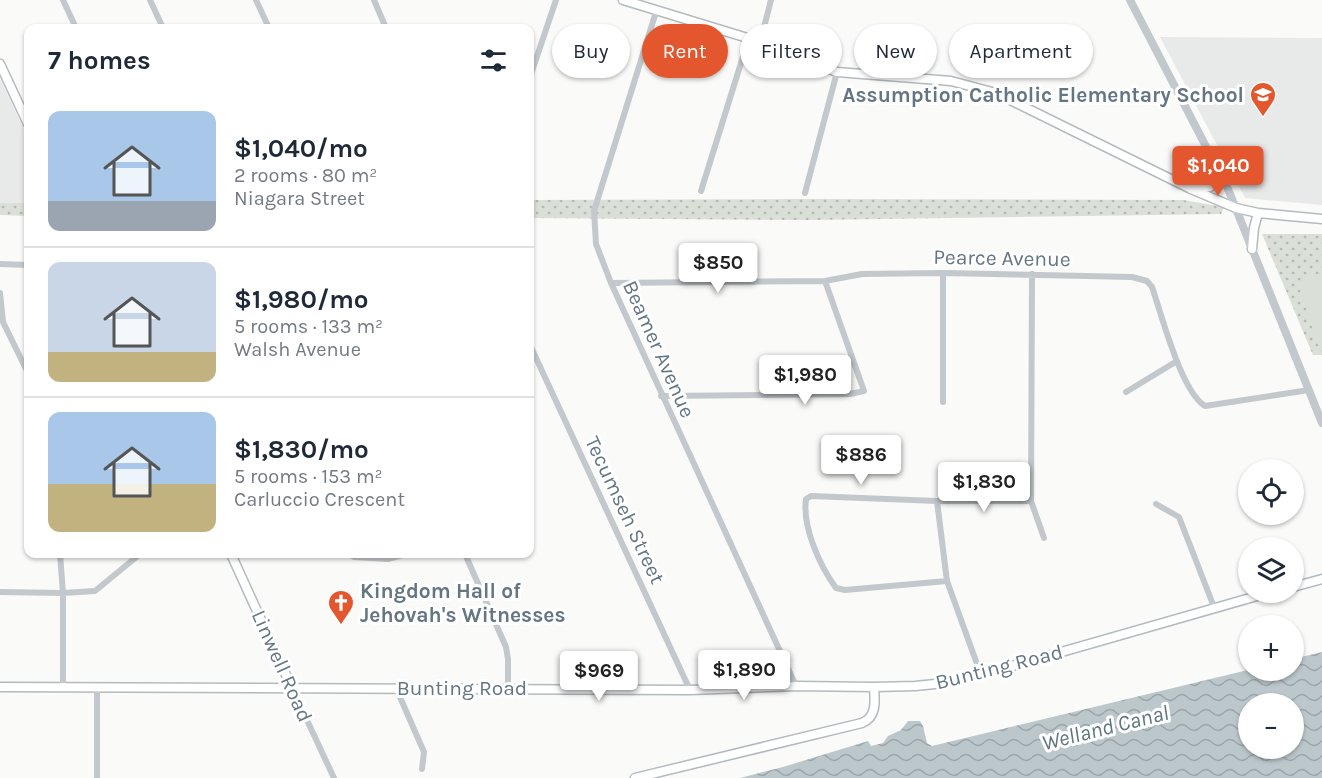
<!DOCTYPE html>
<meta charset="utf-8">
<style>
body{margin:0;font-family:Karla,sans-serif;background:#f6f6f7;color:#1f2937;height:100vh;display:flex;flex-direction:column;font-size:22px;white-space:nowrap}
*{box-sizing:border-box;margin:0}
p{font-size:20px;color:#747a83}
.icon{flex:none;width:33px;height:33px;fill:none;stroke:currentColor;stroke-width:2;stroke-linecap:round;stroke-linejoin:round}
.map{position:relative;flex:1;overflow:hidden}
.side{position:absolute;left:24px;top:24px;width:510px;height:534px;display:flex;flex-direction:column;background:#fff;border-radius:12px;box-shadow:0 2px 4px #0004}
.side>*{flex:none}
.guide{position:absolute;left:552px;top:24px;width:570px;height:54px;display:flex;gap:12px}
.tools{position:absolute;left:1238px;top:459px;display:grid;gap:12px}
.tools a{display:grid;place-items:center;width:66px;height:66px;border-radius:50%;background:#fff;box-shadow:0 2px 4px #0004;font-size:30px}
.price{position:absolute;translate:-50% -51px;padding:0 14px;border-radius:6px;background:#fff;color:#222;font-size:20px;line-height:39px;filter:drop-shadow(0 2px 3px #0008)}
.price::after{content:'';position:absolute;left:50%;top:36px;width:18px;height:14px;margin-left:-9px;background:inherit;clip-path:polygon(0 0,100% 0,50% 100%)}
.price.current{background:#e4572e;color:#fff}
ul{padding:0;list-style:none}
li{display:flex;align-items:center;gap:18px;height:150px;padding:0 24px}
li+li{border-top:2px solid #e0e1e3}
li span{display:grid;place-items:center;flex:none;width:168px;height:120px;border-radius:12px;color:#555}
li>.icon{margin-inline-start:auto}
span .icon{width:72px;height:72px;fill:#fffc;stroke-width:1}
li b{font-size:26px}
h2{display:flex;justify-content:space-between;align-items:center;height:72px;padding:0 24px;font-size:26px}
.chip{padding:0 21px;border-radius:27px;background:#fff;box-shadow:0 2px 4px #0004;font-size:21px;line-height:54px}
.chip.current{background:#e4572e;color:#fff}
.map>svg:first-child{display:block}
.built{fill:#e8e9e9}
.park{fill:url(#park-dots)}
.garden{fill:#dadfd7}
.water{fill:url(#water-waves);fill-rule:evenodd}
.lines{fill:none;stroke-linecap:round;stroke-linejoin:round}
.secondary-casing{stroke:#b3babf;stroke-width:11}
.minor{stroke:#c3c8cc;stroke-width:6}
.tertiary{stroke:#c3c8cc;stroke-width:8}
.secondary{stroke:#fff;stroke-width:8}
.labels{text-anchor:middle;stroke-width:6;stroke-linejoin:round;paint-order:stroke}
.poi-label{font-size:21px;font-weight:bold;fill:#657683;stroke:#fff;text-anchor:end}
.street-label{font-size:21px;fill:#657683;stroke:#fff}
.water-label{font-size:22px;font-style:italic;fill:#60757c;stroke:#fff}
</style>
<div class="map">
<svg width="1322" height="778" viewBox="0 0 1322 778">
<defs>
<pattern id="park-dots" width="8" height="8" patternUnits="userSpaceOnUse" patternTransform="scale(1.5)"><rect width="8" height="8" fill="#dadfd7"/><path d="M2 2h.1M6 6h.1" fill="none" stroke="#b4b9b4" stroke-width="1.8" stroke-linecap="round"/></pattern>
<pattern id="water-waves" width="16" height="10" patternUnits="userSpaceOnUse" patternTransform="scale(1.5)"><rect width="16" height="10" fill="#bbc7cb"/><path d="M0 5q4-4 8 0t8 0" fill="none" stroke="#9ca6aa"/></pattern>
</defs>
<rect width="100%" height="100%" fill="#fafaf8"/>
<path class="built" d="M1160,37l162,1v167l-77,-7z
M0,79l28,59v65h-28z"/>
<path class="park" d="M799,199l384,1 41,7 -3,7 -412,6 -279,-2v-18z
M0,203h28v13l-28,-1z
M1262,234h60v121h-9z"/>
<path class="garden" d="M1322,274v72l-4,-1 -20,-62 8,-8z"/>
<path class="water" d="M1322,652v126h-582l43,-11 85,-26 3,5 12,-3 5,-7 13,-6 7,-9h12l3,5 4,17 5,3 316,-76h45v-11zM1248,704h45v44h-45z"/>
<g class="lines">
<defs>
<path id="secondary" d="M623,0l131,40 83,32 114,9 45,12 195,96 45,19 22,5 64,6
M0,64l28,60
M1191,189l19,-2 7,-4 4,-7
M1252,249l2,-21 4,-15
M231,554l61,134
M1293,587l29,-8
M0,687l690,3 106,-4 78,1 41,-1 30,-3 36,-8 290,-83
M635,778l227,-55c15,-6 13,-22 12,-36"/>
</defs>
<use href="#secondary" class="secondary-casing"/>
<path class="minor" d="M63,0l13,28
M150,0l13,28
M256,0l13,28
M374,0l12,28
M656,12l-62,199 2,33 15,39 185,403
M530,77l26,-77
M701,191l45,-144 16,-12 9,-35
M805,193l32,-121
M0,264l28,1
M943,273v129
M1032,274l-1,227 13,37
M611,283l214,-2 37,-7 81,-1 189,4 15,4 5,6c10,29 29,104 53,119l104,-16
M0,293l3,29 25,51
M530,345l160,345
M1126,392l51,-31
M661,396l189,-2 14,-3 -39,-110
M937,501l10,80 34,94
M1156,504l23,13 35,90
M60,554l3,39v94
M349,554l5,3 34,2 18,-5
M465,554l41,93 2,12v29
M947,581l-102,9 -9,-2c-16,-22 -34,-61 -30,-89l5,-3 126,5h94
M0,592l63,1 32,-2 45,-37
M97,687v91
M292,688l42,90
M396,688l28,64 -2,17"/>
<path class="tertiary" d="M1130,0l98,189 94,234"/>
<use href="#secondary" class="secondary"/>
</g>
<defs>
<symbol id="school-pin" viewBox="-11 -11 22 30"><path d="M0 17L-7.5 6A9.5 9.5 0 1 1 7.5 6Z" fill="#e4572e" stroke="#fff"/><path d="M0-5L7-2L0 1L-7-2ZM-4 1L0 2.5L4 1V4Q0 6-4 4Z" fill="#fff"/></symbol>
<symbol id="church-pin" viewBox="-11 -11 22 30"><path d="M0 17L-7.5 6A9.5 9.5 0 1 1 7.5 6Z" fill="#e4572e" stroke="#fff"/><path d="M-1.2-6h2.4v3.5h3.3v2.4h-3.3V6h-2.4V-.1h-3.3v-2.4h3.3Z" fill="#fff"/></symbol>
</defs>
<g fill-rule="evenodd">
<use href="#school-pin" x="1248" y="80" width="30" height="40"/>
<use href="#church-pin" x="326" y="588" width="30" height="40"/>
</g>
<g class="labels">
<g class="poi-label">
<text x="1244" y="102">Assumption Catholic Elementary School</text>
<text x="360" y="598" text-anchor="start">Kingdom Hall of<tspan x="360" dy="24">Jehovah's Witnesses</tspan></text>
</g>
<g class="street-label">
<text transform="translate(1002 258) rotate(1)" y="7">Pearce Avenue</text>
<text transform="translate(659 349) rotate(66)" y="7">Beamer Avenue</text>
<text transform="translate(625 510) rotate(65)" y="7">Tecumseh Street</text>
<text transform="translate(282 666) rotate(66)" y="7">Linwell Road</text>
<text transform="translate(999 667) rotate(-14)" y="7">Bunting Road</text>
<text x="462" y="695">Bunting Road</text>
</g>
<g class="water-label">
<text transform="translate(1105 727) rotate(-14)" y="8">Welland Canal</text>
</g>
</g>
</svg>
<div class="tools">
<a><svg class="icon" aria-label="locate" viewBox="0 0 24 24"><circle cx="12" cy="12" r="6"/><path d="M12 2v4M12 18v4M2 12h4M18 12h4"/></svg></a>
<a><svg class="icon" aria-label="layers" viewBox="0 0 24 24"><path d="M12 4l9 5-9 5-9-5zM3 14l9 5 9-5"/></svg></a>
<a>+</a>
<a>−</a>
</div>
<b class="price current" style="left:1218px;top:197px">$1,040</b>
<b class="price" style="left:718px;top:294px">$850</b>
<b class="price" style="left:805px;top:406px">$1,980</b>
<b class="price" style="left:861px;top:486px">$886</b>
<b class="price" style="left:984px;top:513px">$1,830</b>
<b class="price" style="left:744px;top:701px">$1,890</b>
<b class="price" style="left:599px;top:702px">$969</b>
<div class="guide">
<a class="chip">Buy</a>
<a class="chip current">Rent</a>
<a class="chip">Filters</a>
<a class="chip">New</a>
<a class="chip">Apartment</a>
</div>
<section class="side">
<h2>7 homes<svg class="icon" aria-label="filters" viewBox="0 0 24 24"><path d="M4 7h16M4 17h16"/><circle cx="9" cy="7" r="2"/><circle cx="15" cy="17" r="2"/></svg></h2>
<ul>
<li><span style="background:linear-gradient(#a9c7e8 75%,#9aa5b1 0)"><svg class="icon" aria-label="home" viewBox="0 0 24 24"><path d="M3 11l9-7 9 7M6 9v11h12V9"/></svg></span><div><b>$1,040/mo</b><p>2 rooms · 80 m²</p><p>Niagara Street</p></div></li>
<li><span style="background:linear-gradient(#c9d6e8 75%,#c2b280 0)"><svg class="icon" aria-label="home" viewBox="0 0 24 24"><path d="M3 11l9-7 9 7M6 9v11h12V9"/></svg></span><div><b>$1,980/mo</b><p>5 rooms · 133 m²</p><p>Walsh Avenue</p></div></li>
<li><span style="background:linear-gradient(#a9c7e8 60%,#c2b280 0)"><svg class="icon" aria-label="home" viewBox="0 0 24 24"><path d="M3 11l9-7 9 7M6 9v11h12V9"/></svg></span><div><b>$1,830/mo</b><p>5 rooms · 153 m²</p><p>Carluccio Crescent</p></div></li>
</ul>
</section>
</div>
